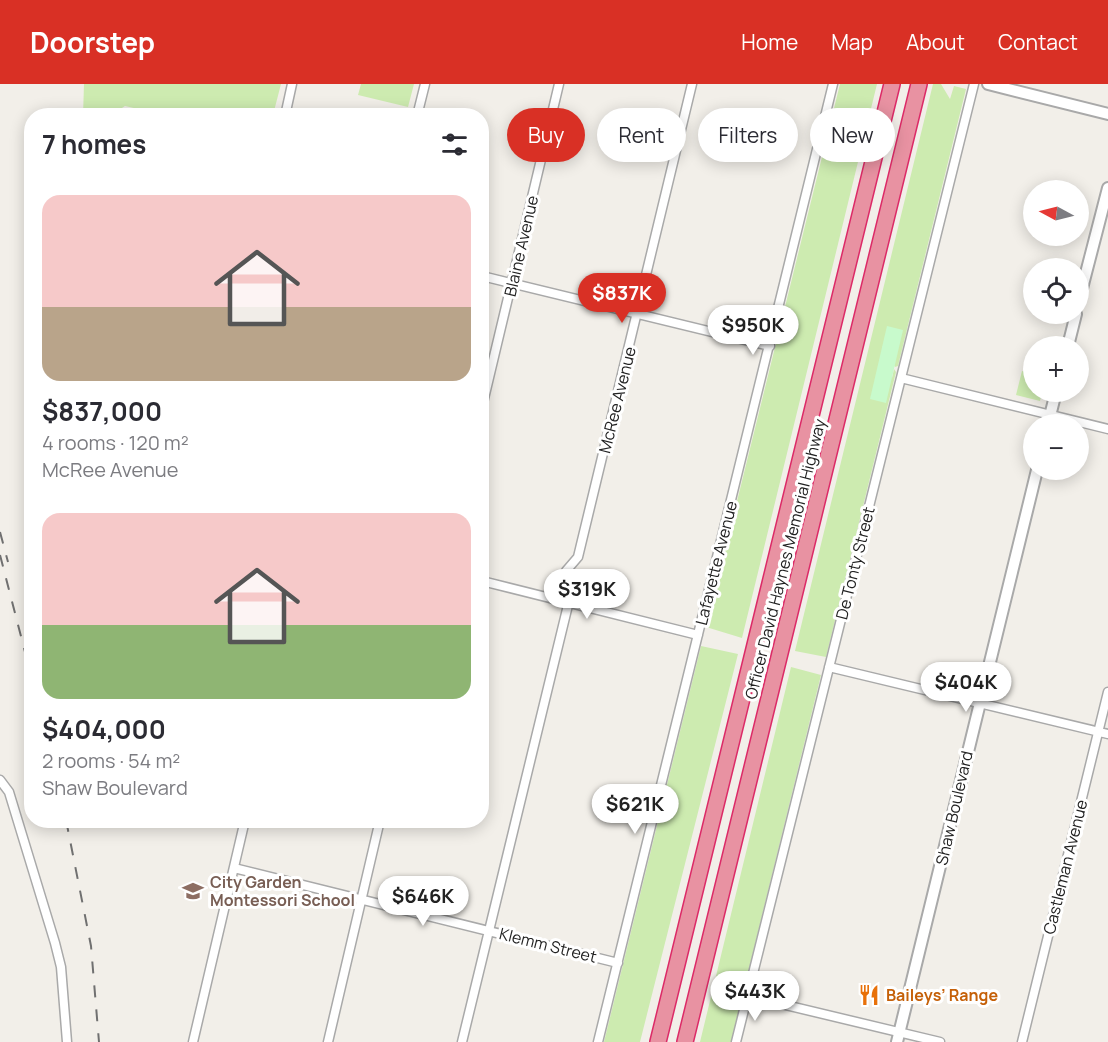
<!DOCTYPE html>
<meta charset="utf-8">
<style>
body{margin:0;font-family:Manrope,sans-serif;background:#f2f2f3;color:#2b2b33;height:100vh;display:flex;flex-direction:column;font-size:22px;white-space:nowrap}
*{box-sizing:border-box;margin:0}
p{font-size:20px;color:#7c7c81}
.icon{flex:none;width:33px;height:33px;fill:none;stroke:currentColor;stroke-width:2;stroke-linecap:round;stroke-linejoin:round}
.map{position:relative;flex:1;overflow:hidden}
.sheet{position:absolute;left:24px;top:24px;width:465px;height:720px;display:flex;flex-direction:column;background:#fff;border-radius:24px;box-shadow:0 3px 15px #0003}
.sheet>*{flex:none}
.top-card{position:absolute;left:507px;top:24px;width:510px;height:54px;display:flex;gap:12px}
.needle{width:39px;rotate:277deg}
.buttons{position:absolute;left:1023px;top:96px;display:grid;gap:12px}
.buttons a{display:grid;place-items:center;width:66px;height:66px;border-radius:50%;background:#fff;box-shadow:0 3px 15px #0003;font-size:30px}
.price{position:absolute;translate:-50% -51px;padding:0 14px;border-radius:21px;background:#fff;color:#222;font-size:20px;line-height:39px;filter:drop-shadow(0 2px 3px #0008)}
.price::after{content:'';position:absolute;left:50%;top:36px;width:18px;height:14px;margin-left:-9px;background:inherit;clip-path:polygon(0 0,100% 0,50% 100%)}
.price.active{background:#d93025;color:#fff}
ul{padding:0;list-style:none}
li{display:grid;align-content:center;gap:12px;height:318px;padding:0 18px}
li span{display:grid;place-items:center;height:186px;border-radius:18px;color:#555}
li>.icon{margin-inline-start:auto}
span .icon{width:108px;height:108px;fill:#fffc;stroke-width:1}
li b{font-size:26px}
h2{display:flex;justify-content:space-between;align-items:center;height:72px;padding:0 18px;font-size:26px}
.pill{padding:0 21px;border-radius:27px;background:#fff;box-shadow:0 3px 15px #0003;font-size:21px;line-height:54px}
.pill.active{background:#d93025;color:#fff}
header{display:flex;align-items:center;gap:36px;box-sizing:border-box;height:84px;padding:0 30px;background:#d93025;color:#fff}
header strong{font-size:28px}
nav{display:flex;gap:33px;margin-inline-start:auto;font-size:21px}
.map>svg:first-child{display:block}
.grass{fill:#cdebb0}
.park{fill:#c8facc}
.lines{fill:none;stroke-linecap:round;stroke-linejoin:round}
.minor-casing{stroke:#a9a9a9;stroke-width:11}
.tertiary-casing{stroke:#a9a9a9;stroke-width:14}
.motorway-casing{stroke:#dc2a67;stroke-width:18}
.minor{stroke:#fff;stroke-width:8}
.tertiary{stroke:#fff;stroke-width:10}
.motorway{stroke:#e892a2;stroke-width:15}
.rail{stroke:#707070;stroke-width:2;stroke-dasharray:12 12;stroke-linecap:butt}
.labels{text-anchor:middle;stroke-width:6;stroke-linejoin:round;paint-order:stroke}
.street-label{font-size:16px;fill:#222;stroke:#fff}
.education-label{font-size:16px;font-weight:bold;fill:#785e54;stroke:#fff;text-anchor:start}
.food-label{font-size:16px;font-weight:bold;fill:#c56008;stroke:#fff;text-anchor:start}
</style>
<header>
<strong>Doorstep</strong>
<nav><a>Home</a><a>Map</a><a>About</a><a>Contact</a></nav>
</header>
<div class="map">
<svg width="1108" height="958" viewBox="0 0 1108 958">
<rect width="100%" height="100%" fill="#f2efe9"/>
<path class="grass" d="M84,0h197l-8,31h-109l-39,-9 -14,9 -28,1z
M361,0h53l-6,23 -50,-12z
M840,0h37l-135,554 -36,-11z
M933,0h8l9,15 4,-13 12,3 -68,277 -3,1 -12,-21 -1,2 10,30 2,-9 2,3 -70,285 -31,-6z
M1022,287l11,3 1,18h8l-2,9 -24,-6z
M701,562l37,8 -98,388h-36z
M791,583l30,8 -90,367h-31z"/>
<path class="park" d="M887,242l16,4 -17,73 -16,-4z"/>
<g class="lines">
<defs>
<path id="minor" d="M285,32l7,-32
M417,32l8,-32
M482,192l288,70
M901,294l207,51
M482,323l77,-323
M566,487l12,-14 114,-473
M482,497l216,54
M829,583l279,67
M0,696l9,12 46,151 6,24 6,75
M234,784l384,95
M748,912l192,46
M193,958l52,-222
M328,958l52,-222
M462,958l107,-441
M598,958l235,-958
M736,958l238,-958
M1022,958l86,-350"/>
<path id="tertiary" d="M988,0l120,30
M1078,220l30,-116
M1068,262l8,-32
M1048,340l8,-32
M897,958l140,-572"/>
<path id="motorway" d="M658,958l234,-958
M685,958l234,-958"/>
</defs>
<use href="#minor" class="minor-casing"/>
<use href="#tertiary" class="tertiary-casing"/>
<use href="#motorway" class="motorway-casing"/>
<use href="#minor" class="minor"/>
<use href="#tertiary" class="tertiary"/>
<use href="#motorway" class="motorway"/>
<path class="rail" d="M0,448l8,30
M0,471l32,124
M66,736l25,126 8,96"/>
</g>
<defs>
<symbol id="school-bare" viewBox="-9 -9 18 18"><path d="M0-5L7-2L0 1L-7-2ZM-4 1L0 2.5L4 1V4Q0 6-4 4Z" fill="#8d6e63" stroke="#fff" stroke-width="2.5" paint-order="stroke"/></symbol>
<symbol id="restaurant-bare" viewBox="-9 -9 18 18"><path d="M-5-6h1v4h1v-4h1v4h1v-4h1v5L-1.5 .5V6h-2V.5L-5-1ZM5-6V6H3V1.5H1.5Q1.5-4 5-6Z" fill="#e8710a" stroke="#fff" stroke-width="2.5" paint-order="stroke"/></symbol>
</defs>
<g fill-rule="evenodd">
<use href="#school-bare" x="178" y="792" width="30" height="30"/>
<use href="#restaurant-bare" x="854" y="896" width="30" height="30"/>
</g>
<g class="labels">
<g class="street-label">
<text transform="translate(521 162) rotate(-77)" y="6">Blaine Avenue</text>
<text transform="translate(617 316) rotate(-76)" y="6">McRee Avenue</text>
<text transform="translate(785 475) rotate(-76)" y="6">Officer David Haynes Memorial Highway</text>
<text transform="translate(716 479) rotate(-76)" y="6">Lafayette Avenue</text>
<text transform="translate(855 479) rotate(-76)" y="6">De Tonty Street</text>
<text transform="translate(954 724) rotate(-77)" y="6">Shaw Boulevard</text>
<text transform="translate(1065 783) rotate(-76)" y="6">Castleman Avenue</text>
<text transform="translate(548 861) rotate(14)" y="6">Klemm Street</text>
</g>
<g class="education-label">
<text x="210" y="804">City Garden<tspan x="210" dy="18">Montessori School</tspan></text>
</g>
<g class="food-label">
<text x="886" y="917">Baileys’ Range</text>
</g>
</g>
</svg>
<div class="buttons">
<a><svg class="needle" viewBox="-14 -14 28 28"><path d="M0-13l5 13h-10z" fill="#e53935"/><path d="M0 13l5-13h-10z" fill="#7c7c81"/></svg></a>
<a><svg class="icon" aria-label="locate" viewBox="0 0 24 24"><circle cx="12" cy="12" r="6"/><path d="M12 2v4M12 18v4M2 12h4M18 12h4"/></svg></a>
<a>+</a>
<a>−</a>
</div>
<b class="price active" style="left:622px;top:240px">$837K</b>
<b class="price" style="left:753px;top:272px">$950K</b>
<b class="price" style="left:587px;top:536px">$319K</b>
<b class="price" style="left:966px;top:629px">$404K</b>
<b class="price" style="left:635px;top:751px">$621K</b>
<b class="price" style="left:423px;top:843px">$646K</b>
<b class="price" style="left:755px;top:938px">$443K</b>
<div class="top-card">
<a class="pill active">Buy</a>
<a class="pill">Rent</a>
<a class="pill">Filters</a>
<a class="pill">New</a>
</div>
<section class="sheet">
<h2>7 homes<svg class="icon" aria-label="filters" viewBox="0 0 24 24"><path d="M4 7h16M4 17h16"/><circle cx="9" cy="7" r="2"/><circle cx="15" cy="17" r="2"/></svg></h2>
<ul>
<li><span style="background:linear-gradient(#f6c9c9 60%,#b9a48a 0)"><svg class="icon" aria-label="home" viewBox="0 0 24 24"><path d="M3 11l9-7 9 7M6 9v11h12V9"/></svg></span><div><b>$837,000</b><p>4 rooms · 120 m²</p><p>McRee Avenue</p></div></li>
<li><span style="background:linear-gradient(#f6c9c9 60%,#8fb573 0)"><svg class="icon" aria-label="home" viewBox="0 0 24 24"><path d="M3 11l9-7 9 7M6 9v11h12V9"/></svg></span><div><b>$404,000</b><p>2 rooms · 54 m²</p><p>Shaw Boulevard</p></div></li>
</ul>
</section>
</div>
